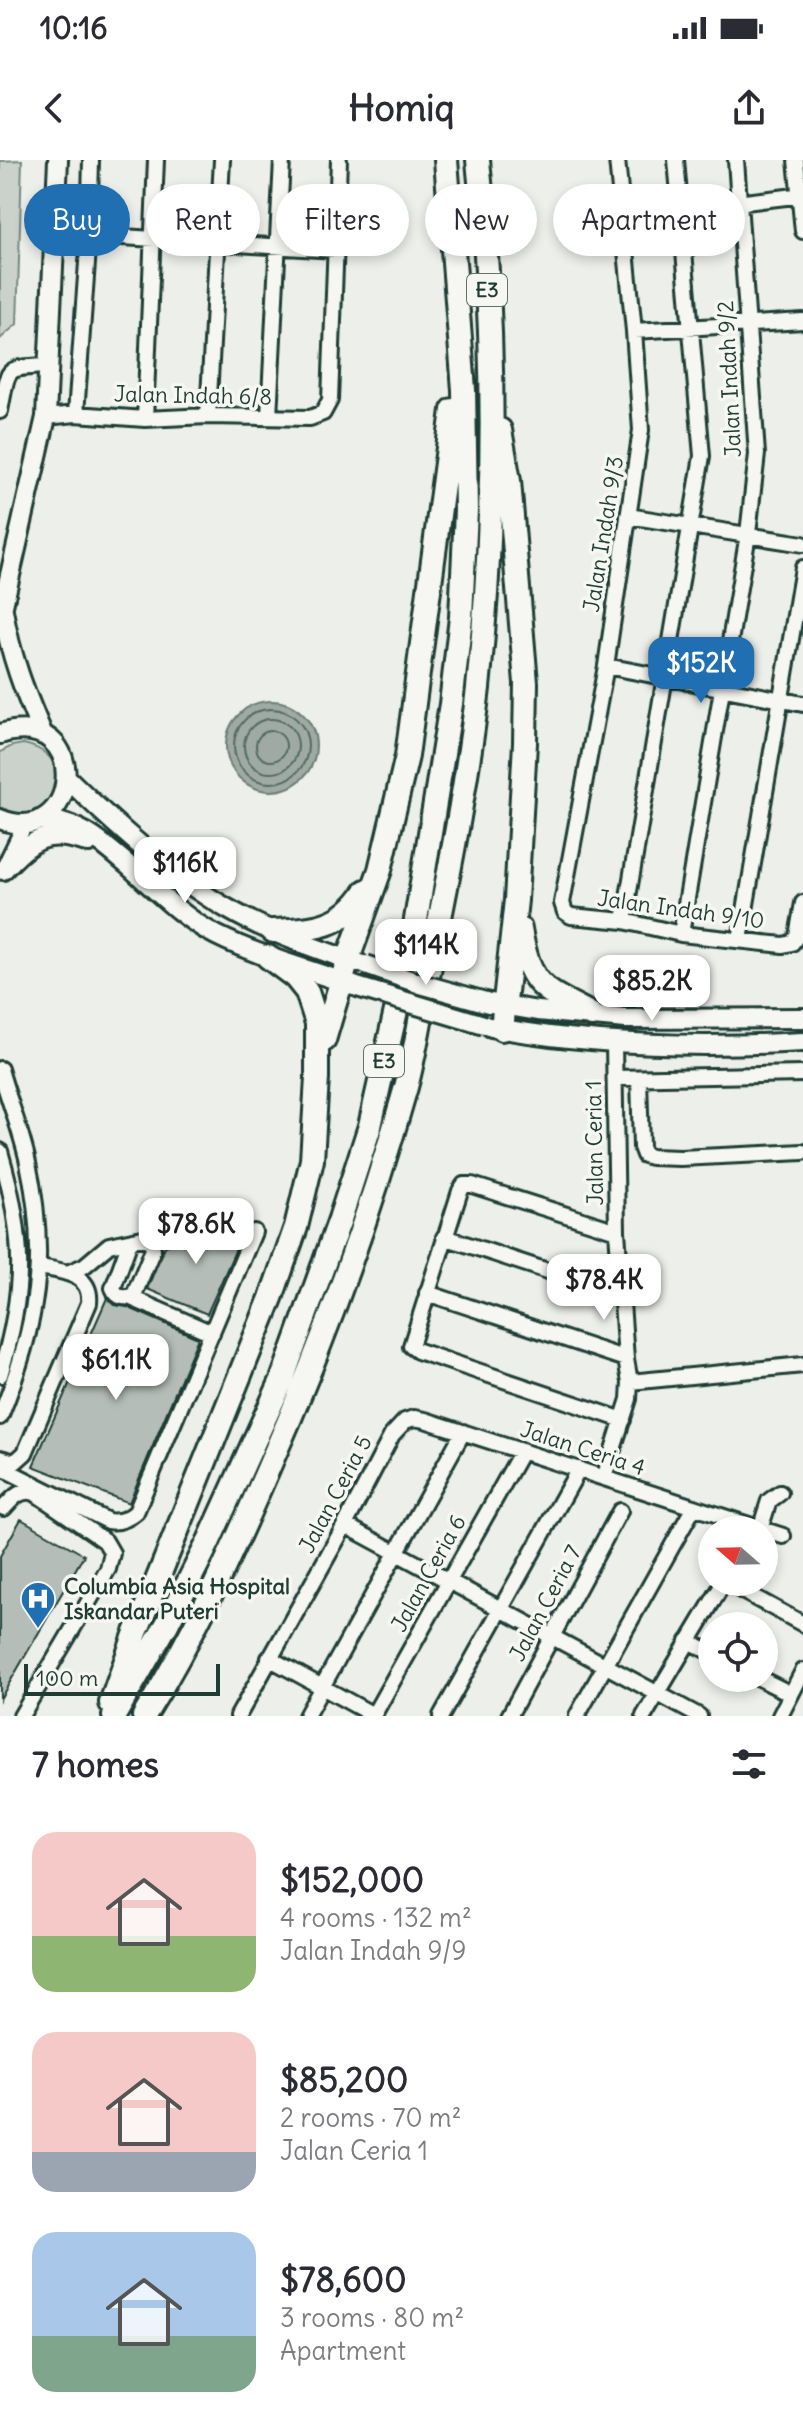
<!DOCTYPE html>
<meta charset="utf-8">
<style>
body{margin:0;font-family:Delius,sans-serif;background:#f2f2f3;color:#2b2b33;height:100vh;display:flex;flex-direction:column;font-size:30px;white-space:nowrap}
*{box-sizing:border-box;margin:0}
p{font-size:26px;color:#7c7c81}
.icon{flex:none;width:44px;height:44px;fill:none;stroke:currentColor;stroke-width:2;stroke-linecap:round;stroke-linejoin:round}
.map{position:relative;height:1556px;overflow:hidden}
.panel{display:flex;flex-direction:column;background:#fff;flex:1}
.panel>*{flex:none}
.hud{position:absolute;left:24px;top:24px;width:756px;height:72px;display:flex;gap:16px}
.needle{width:52px;rotate:290deg}
.controls{position:absolute;left:698px;top:1356px;display:grid;gap:16px}
.controls a{display:grid;place-items:center;width:80px;height:80px;border-radius:50%;background:#fff;box-shadow:0 4px 12px #0003;font-size:40px}
.scale{position:absolute;left:24px;bottom:20px;width:196px;box-sizing:border-box;padding-left:8px;border:4px solid #1f3d34;border-top:0;font-size:22px;line-height:28px;white-space:nowrap;color:#1f3d34;-webkit-text-stroke:6px #f6f6f2;paint-order:stroke}
.price{position:absolute;translate:-50% -68px;padding:0 18px;border-radius:16px;background:#fff;color:#222;font-size:26px;line-height:52px;filter:drop-shadow(0 2px 4px #0008)}
.price::after{content:'';position:absolute;left:50%;top:48px;width:24px;height:18px;margin-left:-12px;background:inherit;clip-path:polygon(0 0,100% 0,50% 100%)}
.price.current{background:#1f6fb2;color:#fff}
ul{padding:0;list-style:none}
li{display:flex;align-items:center;gap:24px;height:200px;padding:0 32px}
li span{display:grid;place-items:center;flex:none;width:224px;height:160px;border-radius:24px;color:#555}
li>.icon{margin-inline-start:auto}
span .icon{width:96px;height:96px;fill:#fffc;stroke-width:1}
li b{font-size:34px}
h2{display:flex;justify-content:space-between;align-items:center;height:96px;padding:0 32px;font-size:34px}
.chip{padding:0 28px;border-radius:36px;background:#fff;box-shadow:0 4px 12px #0003;font-size:28px;line-height:72px}
.chip.current{background:#1f6fb2;color:#fff}
.status{display:flex;justify-content:space-between;align-items:center;height:56px;padding:0 40px;background:#fff;direction:ltr}
.status svg{height:22px;fill:currentColor}
header{display:flex;justify-content:space-between;align-items:center;height:104px;padding:0 32px;background:#fff;font-size:36px;font-weight:800}
.map>svg:first-child{display:block}
.green{fill:#cbd2cc;stroke:#758880;stroke-width:2}
.water{fill:#9faaa4;stroke:#6c7e77;stroke-width:2}
.lines{fill:none;stroke-linecap:round;stroke-linejoin:round}
.shore{stroke:#526961;stroke-width:2}
.building{fill:#b4bdb8;stroke:#1f3d34;stroke-width:2}
.minor-casing{stroke:#1f3d34;stroke-width:20}
.major-casing{stroke:#1f3d34;stroke-width:24}
.highway-casing{stroke:#1f3d34;stroke-width:28}
.minor{stroke:#f6f6f2;stroke-width:14}
.major{stroke:#f6f6f2;stroke-width:18}
.highway{stroke:#f6f6f2;stroke-width:22}
.major-bridge-casing{stroke:#1f3d34;stroke-width:24;stroke-linecap:butt}
.major-bridge{stroke:#f6f6f2;stroke-width:18}
.labels{text-anchor:middle;stroke-width:7;stroke-linejoin:round;paint-order:stroke}
.shield{fill:#f6f6f2;stroke:#60746d;stroke-width:2}
.shield-label{font-size:20px;font-weight:bold;fill:#1f3d34}
.street-label{font-size:22px;fill:#1f3d34;stroke:#f6f6f2}
.poi-label{font-size:22px;font-weight:bold;fill:#1f3d34;stroke:#f6f6f2;text-anchor:start}
</style>
<div class="status"><b>10:16</b><svg viewBox="0 0 49 12"><path d="M0 12V9h3v3zM5 12V6h3v6zM10 12V3h3v9zM15 12V0h3v12zM26 1h20v11H26zM47 4h2v5h-2z"/></svg></div>
<header><svg class="icon" aria-label="back" viewBox="0 0 24 24"><path d="M15 5l-7 7 7 7"/></svg>Homiq<svg class="icon" aria-label="share" viewBox="0 0 24 24"><path d="M12 15V3M7 8l5-5 5 5M5 13v7h14v-7"/></svg></header>
<div class="map">
<svg width="803" height="1556" viewBox="0 0 803 1556">
<rect width="100%" height="100%" fill="#edefea"/>
<filter id="ink" filterUnits="userSpaceOnUse"><feTurbulence type="fractalNoise" baseFrequency=".0125" numOctaves="2"/><feDisplacementMap in="SourceGraphic" scale="16" xChannelSelector="R" yChannelSelector="G"/><feConvolveMatrix kernelMatrix="1 2 1 2 8 2 1 2 1" color-interpolation-filters="sRGB"/></filter>
<g filter="url(#ink)">
<path class="green" d="M22,0l-5,164 -17,15v-178z
M23,584c67,13 23,98 -23,64v-56l12,-6z"/>
<path class="water" d="M226 586a45 45 0 1 1 90 0a45 45 0 1 1-90 0Z"/>
<g class="lines">
<path class="shore" d="M234 586a37 37 0 1 1 74 0a37 37 0 1 1-74 0Z
M244 586a27 27 0 1 1 54 0a27 27 0 1 1-54 0Z
M256 586a15 15 0 1 1 30 0a15 15 0 1 1-30 0Z"/>
</g>
<path class="building" d="M208,1059l35,14 -36,81 -60,-25 18,-43 31,-10 4,-6 -1,-6z
M107,1138l8,7 12,2 71,31 -69,165 -96,-37z
M21,1359l63,36 -84,144v-143z"/>
<g class="lines">
<defs>
<path id="minor" d="M617,0l17,171 7,99 -35,236 -44,237 3,9 6,4 53,5 57,13 102,11 9,-2 5,-7 6,-33
M796,0l7,71
M621,57l182,-22
M89,75l247,15
M634,171l169,-10
M0,251c9,-45 3,-43 49,-45
M76,254l13,-179 2,-75
M208,256l14,-256
M46,257l30,-3 69,5 63,-3 102,2 13,-5 7,-13 9,-240
M269,257l13,-257
M145,259l11,-259
M628,356l175,28
M606,506l197,38
M7,701l18,-37
M624,761l78,-465 -26,-296
M681,774l67,-400 9,-80 -21,-294
M740,780l63,-372
M0,909c8,29 20,59 27,89 22,99 11,166 -27,259
M615,918l188,-4
M639,918l2,69 3,8 7,2 29,1 123,-6
M0,991c25,87 26,138 0,224
M617,1071l-145,-46h-8l-4,6 -49,155 7,5 205,69
M444,1077l177,58
M70,1112l14,-6 25,-21 81,-17
M113,1128c4,10 12,11 21,7l19,-46 -2,-8 -9,-3
M113,1128l17,-47
M427,1133l199,66
M129,1137l83,36
M630,1222l173,-17
M0,1298l15,4 10,-9 64,-150c3,-30 -27,-32 -50,-36
M0,1307l108,54c11,2 20,-2 28,-9l118,-280
M604,1318l25,-79 1,-17 -4,-23 -9,-128 -3,-188
M4,1348c9,-10 17,-20 31,-15l70,48 7,12 -4,16 -87,147
M345,1365l354,191
M760,1369l9,-28 11,-8
M726,1422l77,42
M688,1481l24,12
M269,1498l106,58
M759,1518l32,16
M238,1556l107,-191 47,-90 13,-14 9,-3 11,2 358,116
M306,1556l157,-284
M373,1556l149,-265
M441,1556l138,-247
M509,1556l111,-205
M577,1556l117,-209
M644,1556l80,-134
M780,1556l23,-45"/>
<path id="major" d="M3,450c7,45 22,83 40,125
M0,459l46,-202 12,-257
M0,574c94,-28 81,118 0,85
M67,618c45,44 106,100 161,131 40,23 86,39 130,54
M39,660c39,0 62,22 90,46 27,24 55,53 87,69 44,22 92,34 138,51
M3,710c30,-31 43,-42 86,-27
M491,843l47,8 88,8 177,-1
M491,867c103,19 208,21 312,15"/>
<path id="highway" d="M500,270l9,51 17,202 -1,60 -9,157 -14,129
M520,769c10,60 22,59 72,86
M273,771c41,-2 69,-3 93,-40
M324,880l24,-81 32,-89 27,-114 46,-346
M111,1543l24,-68 136,-337 25,-71 16,-67 5,-82v-55l-10,-31 -12,-15 -27,-20
M114,1556l53,-92 41,-81 74,-163 58,-161 30,-93 45,-200 36,-222 10,-87 5,-107 -2,-120 -18,-230
M144,1556c49,-78 87,-162 124,-247 55,-124 101,-251 138,-382 12,-44 17,-90 27,-135 18,-88 35,-176 45,-264 18,-174 18,-354 0,-528"/>
</defs>
<use href="#minor" class="minor-casing"/>
<use href="#major" class="major-casing"/>
<use href="#highway" class="highway-casing"/>
<use href="#minor" class="minor"/>
<use href="#major" class="major"/>
<use href="#highway" class="highway"/>
<defs>
<path id="major-bridge" d="M366,805l55,19 68,19
M357,827l127,38"/>
</defs>
<use href="#major-bridge" class="major-bridge-casing"/>
<use href="#major-bridge" class="major-bridge"/>
</g>
</g>
<defs>
<symbol id="hospital-pin" viewBox="-11 -11 22 30"><path d="M0 17L-7.5 6A9.5 9.5 0 1 1 7.5 6Z" fill="#1f6fb2" stroke="#f6f6f2"/><path d="M-5-5h3v3.5h4V-5h3V5h-3V1.5h-4V5h-3Z" fill="#fff"/></symbol>
</defs>
<g fill-rule="evenodd">
<use href="#hospital-pin" x="18" y="1419" width="40" height="54"/>
</g>
<g class="labels">
<g class="shield">
<rect x="467" y="114" width="40" height="32" rx="6"/>
<rect x="364" y="885" width="40" height="32" rx="6"/>
</g>
<g class="shield-label">
<text x="487" y="137">E3</text>
<text x="384" y="908">E3</text>
</g>
<g class="street-label">
<text transform="translate(729 219) rotate(-93)" y="8">Jalan Indah 9/2</text>
<text transform="translate(193 235) rotate(1)" y="8">Jalan Indah 6/8</text>
<text transform="translate(603 374) rotate(-81)" y="8">Jalan Indah 9/3</text>
<text transform="translate(681 749) rotate(8)" y="8">Jalan Indah 9/10</text>
<text transform="translate(594 983) rotate(-91)" y="8">Jalan Ceria 1</text>
<text transform="translate(583 1288) rotate(18)" y="8">Jalan Ceria 4</text>
<text transform="translate(335 1334) rotate(-62)" y="8">Jalan Ceria 5</text>
<text transform="translate(428 1413) rotate(-61)" y="8">Jalan Ceria 6</text>
<text transform="translate(545 1443) rotate(-62)" y="8">Jalan Ceria 7</text>
</g>
<g class="poi-label">
<text x="64" y="1434">Columbia Asia Hospital<tspan x="64" dy="25">Iskandar Puteri</tspan></text>
</g>
</g>
</svg>
<div class="controls">
<a><svg class="needle" viewBox="-14 -14 28 28"><path d="M0-13l5 13h-10z" fill="#e53935"/><path d="M0 13l5-13h-10z" fill="#7c7c81"/></svg></a>
<a><svg class="icon" aria-label="locate" viewBox="0 0 24 24"><circle cx="12" cy="12" r="6"/><path d="M12 2v4M12 18v4M2 12h4M18 12h4"/></svg></a>
</div>
<div class="scale">100 m</div>
<b class="price current" style="left:701px;top:545px">$152K</b>
<b class="price" style="left:185px;top:745px">$116K</b>
<b class="price" style="left:426px;top:827px">$114K</b>
<b class="price" style="left:652px;top:863px">$85.2K</b>
<b class="price" style="left:196px;top:1106px">$78.6K</b>
<b class="price" style="left:604px;top:1162px">$78.4K</b>
<b class="price" style="left:116px;top:1242px">$61.1K</b>
<div class="hud">
<a class="chip current">Buy</a>
<a class="chip">Rent</a>
<a class="chip">Filters</a>
<a class="chip">New</a>
<a class="chip">Apartment</a>
</div>
</div>
<section class="panel">
<h2>7 homes<svg class="icon" aria-label="filters" viewBox="0 0 24 24"><path d="M4 7h16M4 17h16"/><circle cx="9" cy="7" r="2"/><circle cx="15" cy="17" r="2"/></svg></h2>
<ul>
<li><span style="background:linear-gradient(#f6c9c9 65%,#8fb573 0)"><svg class="icon" aria-label="home" viewBox="0 0 24 24"><path d="M3 11l9-7 9 7M6 9v11h12V9"/></svg></span><div><b>$152,000</b><p>4 rooms · 132 m²</p><p>Jalan Indah 9/9</p></div></li>
<li><span style="background:linear-gradient(#f6c9c9 75%,#9aa5b1 0)"><svg class="icon" aria-label="home" viewBox="0 0 24 24"><path d="M3 11l9-7 9 7M6 9v11h12V9"/></svg></span><div><b>$85,200</b><p>2 rooms · 70 m²</p><p>Jalan Ceria 1</p></div></li>
<li><span style="background:linear-gradient(#a9c7e8 65%,#7fa58c 0)"><svg class="icon" aria-label="home" viewBox="0 0 24 24"><path d="M3 11l9-7 9 7M6 9v11h12V9"/></svg></span><div><b>$78,600</b><p>3 rooms · 80 m²</p><p>Apartment</p></div></li>
</ul>
</section>
